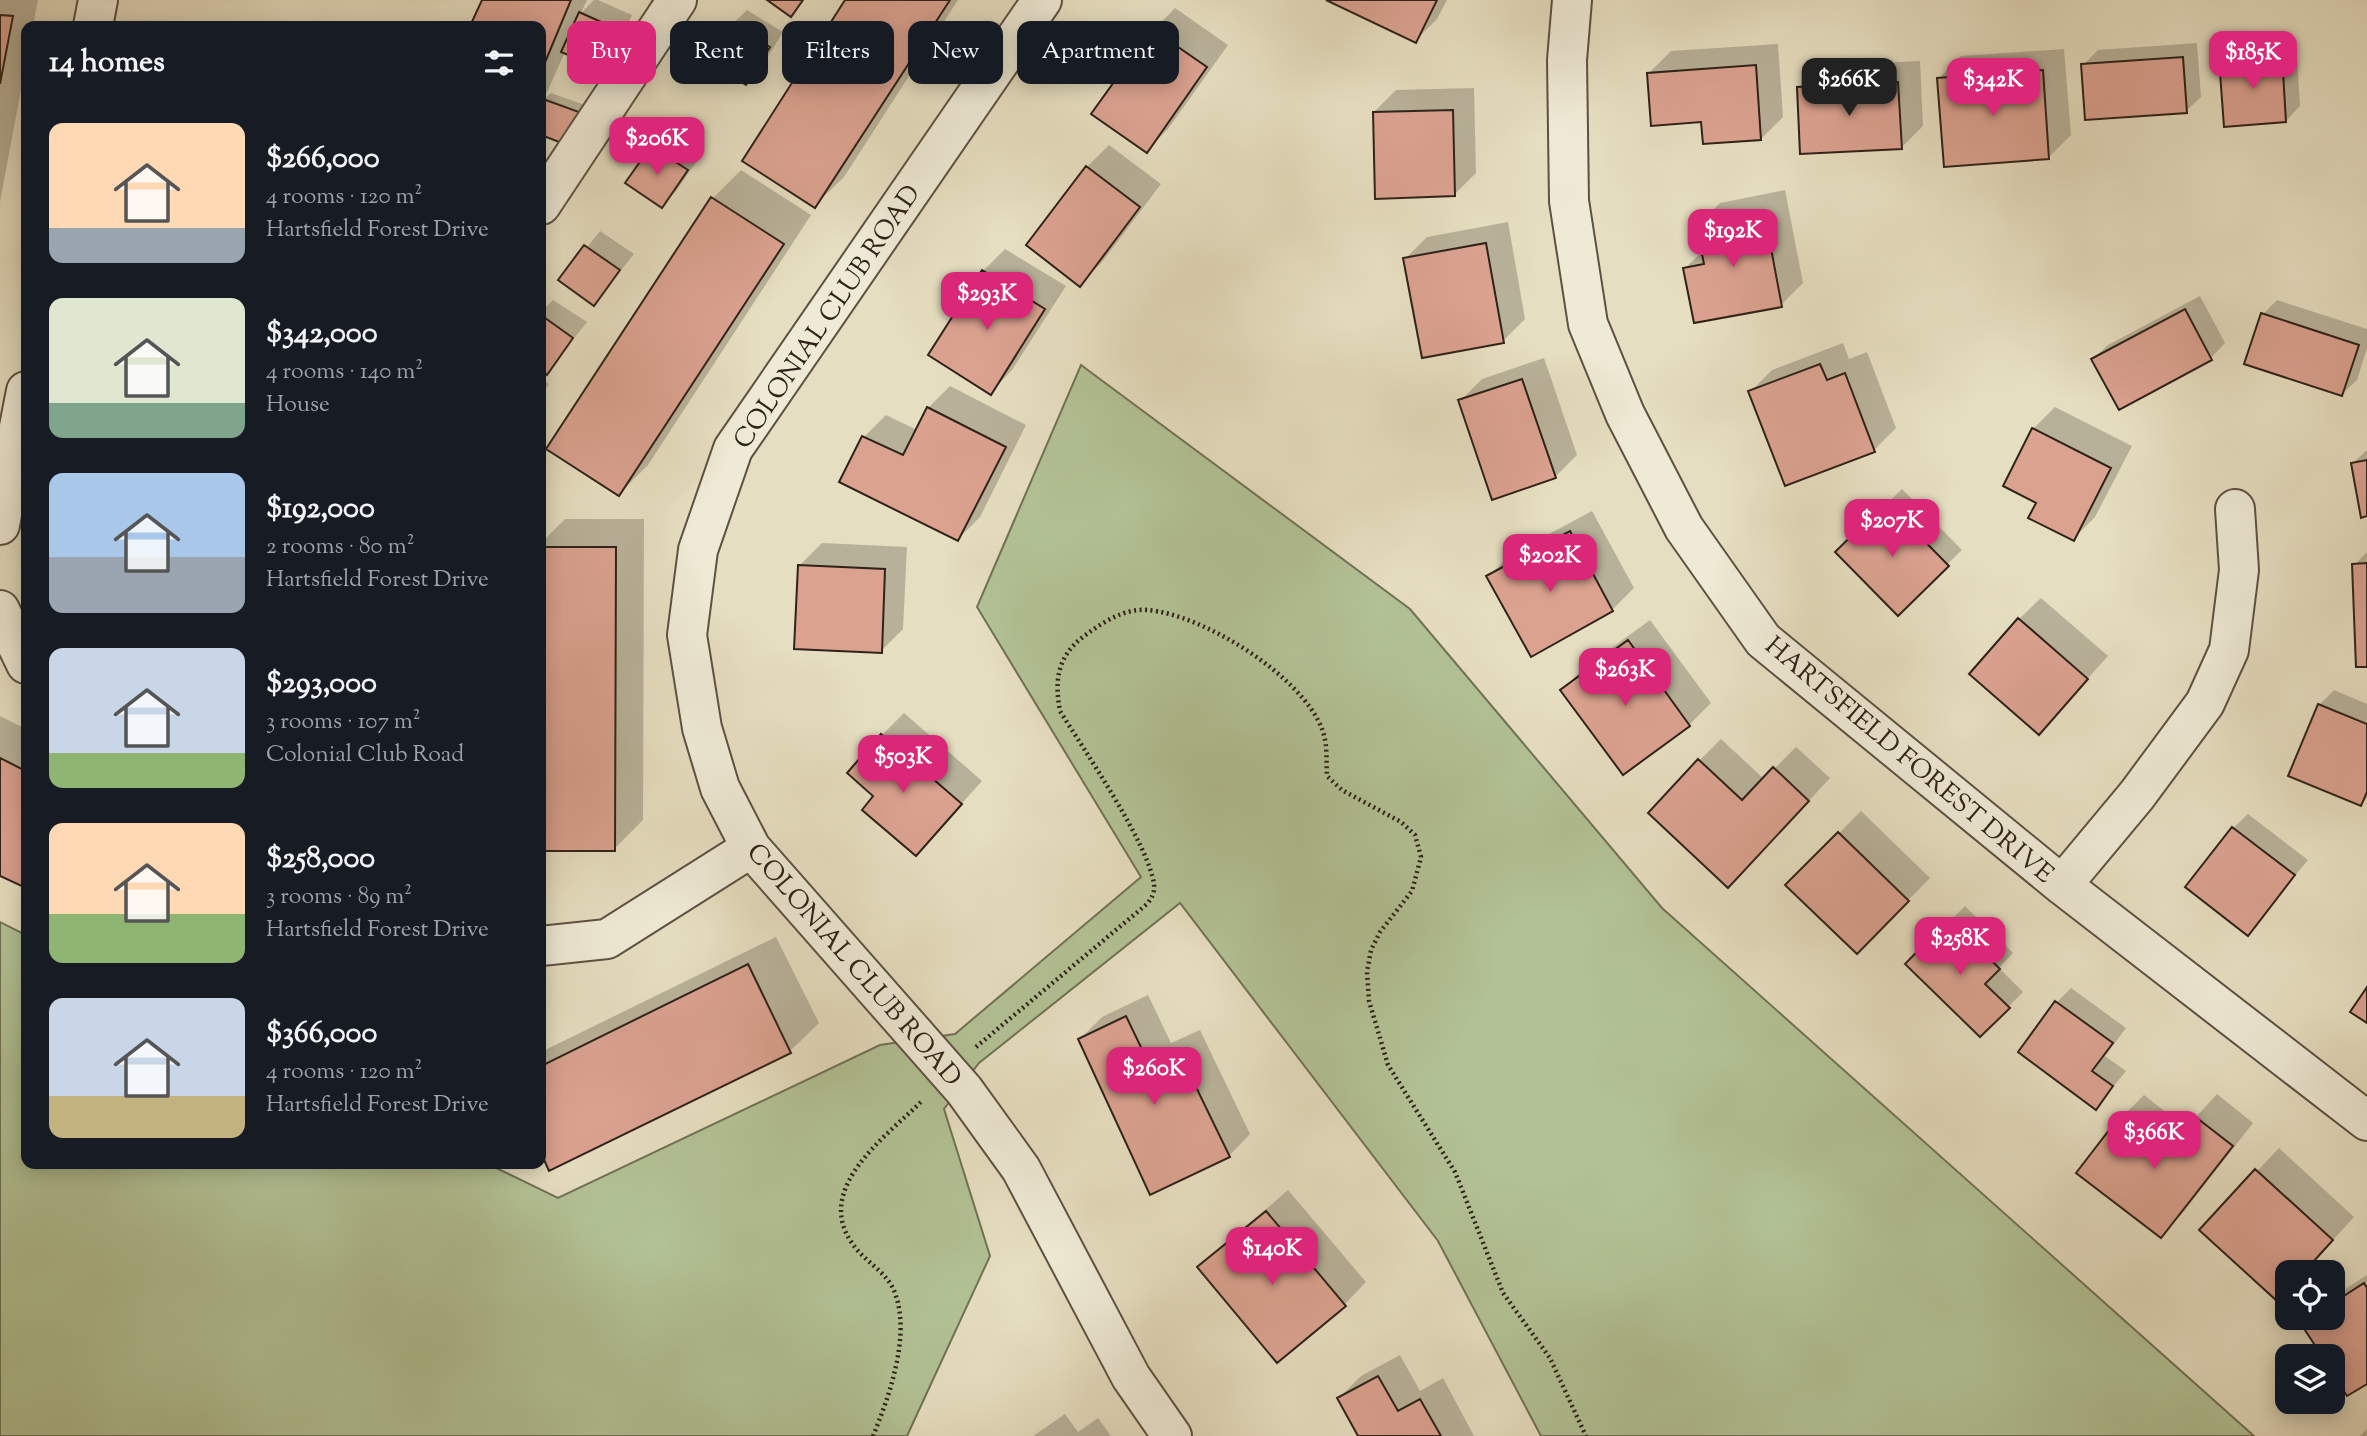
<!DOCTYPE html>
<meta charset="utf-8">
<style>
body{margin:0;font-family:"Sorts Mill Goudy",serif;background:#20242c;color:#f1f3f6;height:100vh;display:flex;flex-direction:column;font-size:26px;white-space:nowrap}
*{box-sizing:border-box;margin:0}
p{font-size:23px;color:#9ea1a6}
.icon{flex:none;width:38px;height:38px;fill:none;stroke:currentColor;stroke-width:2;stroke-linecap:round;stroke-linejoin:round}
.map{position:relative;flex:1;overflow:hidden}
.drawer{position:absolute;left:21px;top:21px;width:525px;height:1148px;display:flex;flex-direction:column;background:#171b24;border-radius:14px;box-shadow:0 4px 18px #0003}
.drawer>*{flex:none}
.hud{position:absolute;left:567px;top:21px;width:665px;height:63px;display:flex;gap:14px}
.tools{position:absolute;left:2275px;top:1260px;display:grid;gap:14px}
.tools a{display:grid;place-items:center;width:70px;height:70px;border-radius:14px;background:#171b24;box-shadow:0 4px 18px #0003;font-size:35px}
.price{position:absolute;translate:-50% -60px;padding:0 16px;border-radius:14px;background:#db2777;color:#fff;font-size:23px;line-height:46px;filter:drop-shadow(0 2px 4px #0008)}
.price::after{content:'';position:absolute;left:50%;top:42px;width:21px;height:16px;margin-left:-10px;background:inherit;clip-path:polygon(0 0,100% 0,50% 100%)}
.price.current{background:#222;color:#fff}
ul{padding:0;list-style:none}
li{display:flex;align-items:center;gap:21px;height:175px;padding:0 28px}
li span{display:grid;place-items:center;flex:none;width:196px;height:140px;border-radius:14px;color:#555}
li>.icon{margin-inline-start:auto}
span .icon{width:84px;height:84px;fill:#fffc;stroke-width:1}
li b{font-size:30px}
h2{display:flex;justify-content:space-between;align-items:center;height:84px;padding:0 28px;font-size:30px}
.pill{padding:0 24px;border-radius:14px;background:#171b24;box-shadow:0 4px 18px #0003;font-size:24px;line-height:63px}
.pill.current{background:#db2777;color:#fff}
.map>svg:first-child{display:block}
.green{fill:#b2c295;stroke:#707257;stroke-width:2}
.shadow{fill:#0003}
.building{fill:#dba290;stroke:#2f2219;stroke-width:2}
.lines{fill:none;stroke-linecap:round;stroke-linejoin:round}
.minor-casing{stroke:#5d5143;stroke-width:42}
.path{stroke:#2f2219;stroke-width:4.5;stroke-dasharray:2 3.5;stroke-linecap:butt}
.minor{stroke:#efead6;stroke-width:38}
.labels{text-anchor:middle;stroke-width:6;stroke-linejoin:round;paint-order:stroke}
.street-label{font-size:26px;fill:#2f2219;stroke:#efead6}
</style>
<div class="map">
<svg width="2367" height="1436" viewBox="0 0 2367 1436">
<rect width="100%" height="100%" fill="#e6dec0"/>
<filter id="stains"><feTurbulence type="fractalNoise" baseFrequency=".00286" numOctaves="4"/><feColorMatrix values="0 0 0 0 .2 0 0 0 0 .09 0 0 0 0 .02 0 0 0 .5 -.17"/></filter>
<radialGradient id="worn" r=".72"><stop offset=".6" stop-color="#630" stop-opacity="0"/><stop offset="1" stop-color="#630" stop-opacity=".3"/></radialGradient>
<path class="green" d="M1081,365l329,244 252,299 592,528h-713l-103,-195 -258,-338 -201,160 -35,46 46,147 -83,180h-907v-514l26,13v229h462l70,34 322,-153 75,-11 186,-157 -164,-270z"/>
<path class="shadow" d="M0,0h38l-5,26h-7v37l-26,139z
M483,0h104l-6,13 13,-13h4l34,15 -17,38 -15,14 -35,-15 -21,47 7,-6 34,12 -18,38 -26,-10v-107h-69z
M848,0h110l-114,177 -29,28z
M1330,0h117l-10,19 -22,22z
M1175,8l53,37 -60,84 -22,22 -52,-37 60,-84z
M747,10l36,22 -22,36 -15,15 -14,-59z
M2296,41l4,65 -14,15 -65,-61 15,-15z
M2197,43l4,54 -15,14 -103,-46 15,-15z
M1778,44l5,73 -22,22 -58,-18 -54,-48 22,-22z
M2064,49l7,86 -22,22 -110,-79 22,-22z
M1920,61l3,65 -22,22 -103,-60 22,-22z
M1474,88l2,85 -22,22 -80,-83 22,-22z
M667,132l34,23 -25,36 -14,14 -34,-22 25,-36z
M1109,145l52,39 -59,78 -22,22 7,-117z
M741,170l70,45 -163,250 -29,29 94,-296z
M1785,190l18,93 -22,22 -96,-37 18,-17 -5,-26 22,-22z
M1508,222l17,97 -22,22 -98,-82 22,-22z
M600,231l34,23 -40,50 -33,-24z
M1005,249l61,37 -54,84 -21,22 -61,-38 53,-83z
M2200,296l25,47 -14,15 -118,1 15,-14z
M553,300l34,22 -40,50 -6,-4v-56z
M2277,300l90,29v19l-10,32 -15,14 -79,-80z
M1843,343l6,16 18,-7 29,76 -22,22 -124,-58 22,-22z
M1544,358l33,97 -22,22 -95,-76 22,-22z
M541,378l8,6 -8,12z
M950,386l76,39 -46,92 -22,22 -117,-58 23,-44 22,-22 31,15 11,-22z
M2055,407l77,39 -37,71 -22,22 -35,-37 -5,-73z
M2367,450v65l-14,-52z
M1902,489l60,61 -64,63 -60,-61z
M1592,511l42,77 -22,22 -81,44 -42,-78 21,-21z
M565,519h79l-1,301 -29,29h-73v-306z
M822,543l85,4 -4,82 -22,22 -81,-86z
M2367,552v113l-13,-100z
M2041,598l67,58 -69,76 -20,-113z
M1650,620l61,83 -22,22 -66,48 -61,-83 22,-22z
M2334,690l33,14v94l-6,6 -42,-99z
M904,713l78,68 -66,73 -40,-58 6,-61z
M0,716l26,13v157l-26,-12z
M1721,739l43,40 32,-32 34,31 -80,86 -51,-103z
M1861,811l69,67 -73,74 -69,-67z
M2248,814l60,46 -60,73 -15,-105z
M1965,906l48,47 -14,15 24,24 -43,43 -73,-71z
M776,937l43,86 -29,28 -240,117 -9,-19v-97z
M2071,988l55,40 -21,28 21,15 -30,37 -40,-105z
M1148,995l23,48 29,-13 50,104 -21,22 -149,-117 22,-22z
M2217,1094l36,29 -71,91 -22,22 -81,-64 43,-55 22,-22 42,33z
M2279,1148l75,69 -50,55h-17v17l-10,10 -75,-69z
M1288,1190l78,92 -21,22 -145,-37z
M2367,1275v107l-19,12 -15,-23v-15h-9l-21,-32 6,-6h24v-21z
M1400,1355l20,36 23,-13 31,58h-114l-21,-38 22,-22z
M1065,1414l13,18 20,-14 13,18h-78z
M2367,1429v7h-7z"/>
<path class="building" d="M482,0h89l-30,72v-46h-71z
M767,0h36l-12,17z
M845,0h105l-135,208 -73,-47z
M1326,0h111l-21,43z
M579,12l40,18 -18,39 -40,-17z
M0,15l13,1 -13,68z
M731,23l39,24 -24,38 -39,-24z
M1152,29l55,38 -60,86 -56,-39z
M2282,55l4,67 -62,5 -5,-68z
M2183,57l4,56 -102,7 -4,-56z
M1756,65l5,75 -58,4 -2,-22 -50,4 -4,-53z
M2043,70l6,89 -105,8 -7,-89z
M1898,82l4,67 -102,5 -3,-67z
M543,99l36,13 -12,33 -26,-10z
M1453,110l2,86 -80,3 -2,-87z
M651,146l37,24 -26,38 -37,-25z
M1086,166l54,41 -60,80 -54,-42z
M711,197l73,47 -165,252 -73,-47z
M1764,211l18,96 -88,16 -11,-55 21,-4 -8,-40z
M1486,243l18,100 -82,15 -19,-100z
M584,245l36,25 -26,36 -36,-26z
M982,270l63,39 -54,86 -63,-40z
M2185,309l27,51 -93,50 -28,-51z
M2261,313l98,32 -17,51 -98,-32z
M541,315l32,23 -26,37 -6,-5z
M1820,364l7,16 18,-7 30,79 -90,34 -37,-95z
M1522,379l34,99 -64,22 -34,-100z
M927,407l79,40 -48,94 -119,-59 23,-46 41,19z
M2032,428l79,40 -37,73 -46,-23 8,-15 -33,-17z
M2367,460v56l-6,2 -10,-55z
M1886,502l63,64 -51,50 -63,-64z
M1570,531l43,80 -82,46 -45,-81z
M541,547h75l-1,304h-74z
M2367,563v104h-11l-4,-103z
M798,565l87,4 -3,84 -88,-4z
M2018,618l70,61 -49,56 -70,-61z
M1628,640l62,86 -67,49 -63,-85z
M2318,704l49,20v68l-6,14 -73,-30z
M881,734l81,70 -46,52 -54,-46 11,-14 -26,-23z
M0,758l26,13v117l-26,-12z
M1698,759l44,41 31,-33 36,34 -81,87 -80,-75z
M2232,827l63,48 -47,61 -63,-49z
M1838,832l71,69 -52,53 -72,-69z
M1949,919l51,50 -15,15 25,24 -30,29 -75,-73z
M748,964l43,89 -242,118 -8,-18v-87z
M2367,987v36l-17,-11z
M2055,1001l58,42 -21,28 21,15 -17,24 -78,-58z
M1126,1016l23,48 29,-14 52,107 -80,38 -72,-156z
M2193,1115l40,31 -72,92 -85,-65 44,-57 46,35z
M2255,1169l78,71 -29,32h-17v19l-10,10 -78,-71z
M1266,1211l80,95 -69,57 -80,-96z
M2364,1283l3,5v96l-20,12 -14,-22v-18h-11l-21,-32 9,-6h23v-15z
M1378,1376l20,35 22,-12 21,37h-83l-21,-38z"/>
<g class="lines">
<defs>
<path id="minor" d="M1042,0l-309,449 -35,101 -11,85 15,93 18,60 31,60 213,242 57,79 110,208 41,59
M1572,0l-5,60 2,141 19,123 37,90 59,114 79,112 299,245 305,236
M93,26l5,-26
M541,205l136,-205
M0,525l26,-134
M0,610l26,54
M2062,885l75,-90 68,-92 24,-53 10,-80 -4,-61
M541,946l66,-7 144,-91"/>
</defs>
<use href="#minor" class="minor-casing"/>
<path class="path" d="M976,1047l171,-143c5,-6 8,-12 7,-20 -6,-41 -70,-134 -94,-173 -6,-32 -2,-55 24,-75 18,-13 40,-28 63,-26 56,4 155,66 175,119 6,15 4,32 5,47l15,14 59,32 14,13 6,22 -9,34 -32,41 -9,18 -4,22 2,29 19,64 67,107 48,121 47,65 36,78
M873,1436c16,-39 37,-98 23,-140 -7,-24 -31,-33 -44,-53 -39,-56 36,-108 71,-143"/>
<use href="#minor" class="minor"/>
</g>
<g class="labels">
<g class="street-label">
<text transform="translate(826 316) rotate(-56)" y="9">COLONIAL CLUB ROAD</text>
<text transform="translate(1910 759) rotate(40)" y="9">HARTSFIELD FOREST DRIVE</text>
<text transform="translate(855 964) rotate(49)" y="9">COLONIAL CLUB ROAD</text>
</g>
</g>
<rect width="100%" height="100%" filter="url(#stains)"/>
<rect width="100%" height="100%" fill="url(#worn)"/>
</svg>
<div class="tools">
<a><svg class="icon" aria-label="locate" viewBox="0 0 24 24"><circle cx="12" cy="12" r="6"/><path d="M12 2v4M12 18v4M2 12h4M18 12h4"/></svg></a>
<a><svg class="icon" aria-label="layers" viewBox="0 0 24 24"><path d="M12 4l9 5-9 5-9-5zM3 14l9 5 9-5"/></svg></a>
</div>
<b class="price" style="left:2253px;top:91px">$185K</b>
<b class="price current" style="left:1849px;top:118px">$266K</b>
<b class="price" style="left:1993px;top:118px">$342K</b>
<b class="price" style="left:657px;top:177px">$206K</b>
<b class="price" style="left:1733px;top:269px">$192K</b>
<b class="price" style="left:987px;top:332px">$293K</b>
<b class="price" style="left:1892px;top:559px">$207K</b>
<b class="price" style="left:1550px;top:594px">$202K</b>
<b class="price" style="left:1625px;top:708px">$263K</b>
<b class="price" style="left:903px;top:795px">$503K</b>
<b class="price" style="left:1960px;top:977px">$258K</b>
<b class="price" style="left:1154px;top:1107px">$260K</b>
<b class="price" style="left:2154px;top:1171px">$366K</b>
<b class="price" style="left:1272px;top:1287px">$140K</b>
<div class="hud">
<a class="pill current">Buy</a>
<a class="pill">Rent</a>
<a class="pill">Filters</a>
<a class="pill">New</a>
<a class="pill">Apartment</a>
</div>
<section class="drawer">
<h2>14 homes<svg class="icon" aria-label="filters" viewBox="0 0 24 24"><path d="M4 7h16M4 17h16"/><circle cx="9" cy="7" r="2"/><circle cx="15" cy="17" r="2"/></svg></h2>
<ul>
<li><span style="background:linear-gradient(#ffd9b3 75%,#9aa5b1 0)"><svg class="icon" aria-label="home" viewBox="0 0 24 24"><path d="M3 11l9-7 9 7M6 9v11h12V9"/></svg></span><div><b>$266,000</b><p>4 rooms · 120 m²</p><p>Hartsfield Forest Drive</p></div></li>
<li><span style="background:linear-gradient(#dfe7d0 75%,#7fa58c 0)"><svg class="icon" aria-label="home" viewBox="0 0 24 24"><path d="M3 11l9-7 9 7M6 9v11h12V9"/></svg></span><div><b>$342,000</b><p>4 rooms · 140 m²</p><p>House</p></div></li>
<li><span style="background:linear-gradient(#a9c7e8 60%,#9aa5b1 0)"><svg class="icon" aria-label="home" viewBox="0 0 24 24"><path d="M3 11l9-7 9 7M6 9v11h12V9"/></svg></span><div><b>$192,000</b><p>2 rooms · 80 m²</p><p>Hartsfield Forest Drive</p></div></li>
<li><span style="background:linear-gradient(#c9d6e8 75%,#8fb573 0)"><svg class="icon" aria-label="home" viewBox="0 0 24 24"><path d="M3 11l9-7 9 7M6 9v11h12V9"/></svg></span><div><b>$293,000</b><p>3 rooms · 107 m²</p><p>Colonial Club Road</p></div></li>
<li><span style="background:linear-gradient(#ffd9b3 65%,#8fb573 0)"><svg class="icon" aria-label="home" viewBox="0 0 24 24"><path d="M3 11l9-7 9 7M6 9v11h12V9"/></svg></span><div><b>$258,000</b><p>3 rooms · 89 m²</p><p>Hartsfield Forest Drive</p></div></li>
<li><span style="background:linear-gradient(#c9d6e8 70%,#c2b280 0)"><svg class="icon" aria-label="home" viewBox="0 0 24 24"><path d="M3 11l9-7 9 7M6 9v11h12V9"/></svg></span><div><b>$366,000</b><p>4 rooms · 120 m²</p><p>Hartsfield Forest Drive</p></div></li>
</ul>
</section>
</div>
